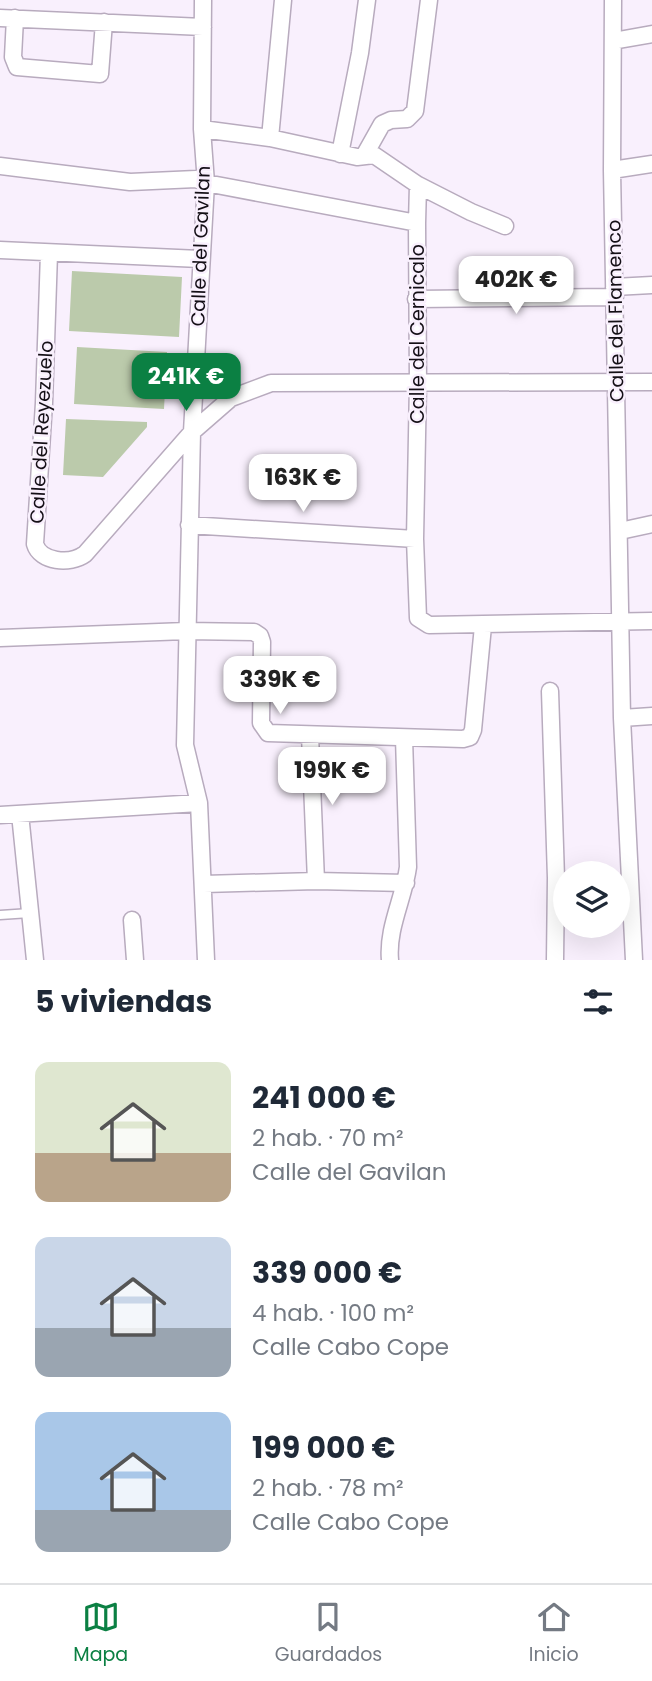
<!DOCTYPE html>
<html lang="es">
<meta charset="utf-8">
<style>
body{margin:0;font-family:Poppins,sans-serif;background:#f6f6f7;color:#1f2937;height:100vh;display:flex;flex-direction:column;font-size:26px;white-space:nowrap}
*{box-sizing:border-box;margin:0}
p{font-size:23px;color:#747a83}
.icon{flex:none;width:38px;height:38px;fill:none;stroke:currentColor;stroke-width:2;stroke-linecap:round;stroke-linejoin:round}
.map{position:relative;height:960px;overflow:hidden}
.drawer{display:flex;flex-direction:column;background:#fff;flex:1}
.drawer>*{flex:none}
.fabs{position:absolute;left:553px;top:861px;display:grid;gap:14px}
.fabs a{display:grid;place-items:center;width:77px;height:77px;border-radius:50%;background:#fff;box-shadow:0 7px 28px #0002;font-size:35px}
.price{position:absolute;translate:-50% -60px;padding:0 16px;border-radius:14px;background:#fff;color:#222;font-size:23px;line-height:46px;filter:drop-shadow(0 2px 4px #0008)}
.price::after{content:'';position:absolute;left:50%;top:42px;width:21px;height:16px;margin-left:-10px;background:inherit;clip-path:polygon(0 0,100% 0,50% 100%)}
.price.active{background:#0b8043;color:#fff}
ul{padding:0;list-style:none}
li{display:flex;align-items:center;gap:21px;height:175px;padding:0 35px}
li span{display:grid;place-items:center;flex:none;width:196px;height:140px;border-radius:14px;color:#555}
li>.icon{margin-inline-start:auto}
span .icon{width:84px;height:84px;fill:#fffc;stroke-width:1}
li b{font-size:30px}
h2{display:flex;justify-content:space-between;align-items:center;height:84px;padding:0 35px;font-size:30px}
.tab-bar{display:flex;justify-content:space-around;align-items:center;height:98px;border-top:2px solid #e0e1e3;background:#fff;font-size:19px;color:#747a83}
.tab-bar a{display:grid;justify-items:center;gap:4px}
.tab-bar .active{color:#0b8043}
.map>svg:first-child{display:block}
.green{fill:#bbcaab}
.lines{fill:none;stroke-linecap:round;stroke-linejoin:round}
.lane-casing{stroke:#b8abbe;stroke-width:11}
.street-casing{stroke:#b8abbe;stroke-width:19}
.lane{stroke:#fff;stroke-width:8}
.street{stroke:#fff;stroke-width:16}
.labels{text-anchor:middle;stroke-width:5;stroke-linejoin:round;paint-order:stroke}
.street-label{font-size:19px;fill:#140f16;stroke:#f9f0fd}
</style>
<div class="map">
<svg width="652" height="960" viewBox="0 0 652 960">
<rect width="100%" height="100%" fill="#f9f0fd"/>
<path class="green" d="M72,271l110,6 -3,60 -110,-6z
M77,347l90,5 -3,57 -90,-5z
M66,419l81,3v5l-44,50 -40,-2z"/>
<g class="lines">
<defs>
<path id="lane" d="M0,915l30,-2"/>
<path id="street" d="M203,0l-1,129 4,54 -14,249 -7,313 14,58 7,157
M613,0l-1,170 10,548 12,242
M0,18l203,9
M15,18l-2,39 4,10 83,7 4,-52
M613,41l39,-7
M202,129l68,9 87,19 17,-2 44,30 53,27 34,14
M270,138l13,-138
M340,154l20,-101 7,-53
M364,156l18,-32 9,-4 16,-1 8,-8 14,-111
M0,166l130,16 66,-3 10,4 211,40 1,161 -3,155 3,79 11,7 223,-4
M612,170l40,-6
M417,223l1,-38
M0,250l200,9
M49,253l-5,150 -9,141c5,18 35,21 50,10l107,-122 39,-34 40,-15 381,-1
M614,287l38,-2
M416,299l199,-2
M189,525l226,14
M620,531l32,-7
M0,638l186,-7 68,1 6,4 2,6 -1,81 7,10 195,6 7,-2 3,-7 10,-104
M550,691l6,187 -1,82
M622,718l30,-2
M310,735l6,146
M20,814l15,146
M0,815l199,-12
M204,884l112,-3 90,2
M132,920l3,40
M390,960c-3,-32 14,-62 18,-93l-4,-129"/>
</defs>
<use href="#lane" class="lane-casing"/>
<use href="#street" class="street-casing"/>
<use href="#lane" class="lane"/>
<use href="#street" class="street"/>
</g>
<g class="labels">
<g class="street-label">
<text transform="translate(200 246) rotate(-88)" y="7">Calle del Gavilan</text>
<text transform="translate(615 311) rotate(-91)" y="7">Calle del Flamenco</text>
<text transform="translate(417 334) rotate(-90)" y="7">Calle del Cernicalo</text>
<text transform="translate(41 432) rotate(-87)" y="7">Calle del Reyezuelo</text>
</g>
</g>
</svg>
<div class="fabs">
<a><svg class="icon" aria-label="layers" viewBox="0 0 24 24"><path d="M12 4l9 5-9 5-9-5zM3 14l9 5 9-5"/></svg></a>
</div>
<b class="price" style="left:516px;top:316px">402K €</b>
<b class="price active" style="left:186px;top:413px">241K €</b>
<b class="price" style="left:303px;top:514px">163K €</b>
<b class="price" style="left:280px;top:716px">339K €</b>
<b class="price" style="left:332px;top:807px">199K €</b>
</div>
<section class="drawer">
<h2>5 viviendas<svg class="icon" aria-label="filters" viewBox="0 0 24 24"><path d="M4 7h16M4 17h16"/><circle cx="9" cy="7" r="2"/><circle cx="15" cy="17" r="2"/></svg></h2>
<ul>
<li><span style="background:linear-gradient(#dfe7d0 65%,#b9a48a 0)"><svg class="icon" aria-label="home" viewBox="0 0 24 24"><path d="M3 11l9-7 9 7M6 9v11h12V9"/></svg></span><div><b>241 000 €</b><p>2 hab. · 70 m²</p><p>Calle del Gavilan</p></div></li>
<li><span style="background:linear-gradient(#c9d6e8 65%,#9aa5b1 0)"><svg class="icon" aria-label="home" viewBox="0 0 24 24"><path d="M3 11l9-7 9 7M6 9v11h12V9"/></svg></span><div><b>339 000 €</b><p>4 hab. · 100 m²</p><p>Calle Cabo Cope</p></div></li>
<li><span style="background:linear-gradient(#a9c7e8 70%,#9aa5b1 0)"><svg class="icon" aria-label="home" viewBox="0 0 24 24"><path d="M3 11l9-7 9 7M6 9v11h12V9"/></svg></span><div><b>199 000 €</b><p>2 hab. · 78 m²</p><p>Calle Cabo Cope</p></div></li>
</ul>
</section>
<nav class="tab-bar">
<a class="active"><svg class="icon" aria-label="map" viewBox="0 0 24 24"><path d="M3 6l6-2 6 2 6-2v14l-6 2-6-2-6 2zM9 4v14M15 6v14"/></svg>Mapa</a>
<a><svg class="icon" aria-label="saved" viewBox="0 0 24 24"><path d="M7 4h10v16l-5-4-5 4z"/></svg>Guardados</a>
<a><svg class="icon" aria-label="home" viewBox="0 0 24 24"><path d="M3 11l9-7 9 7M6 9v11h12V9"/></svg>Inicio</a>
</nav>
